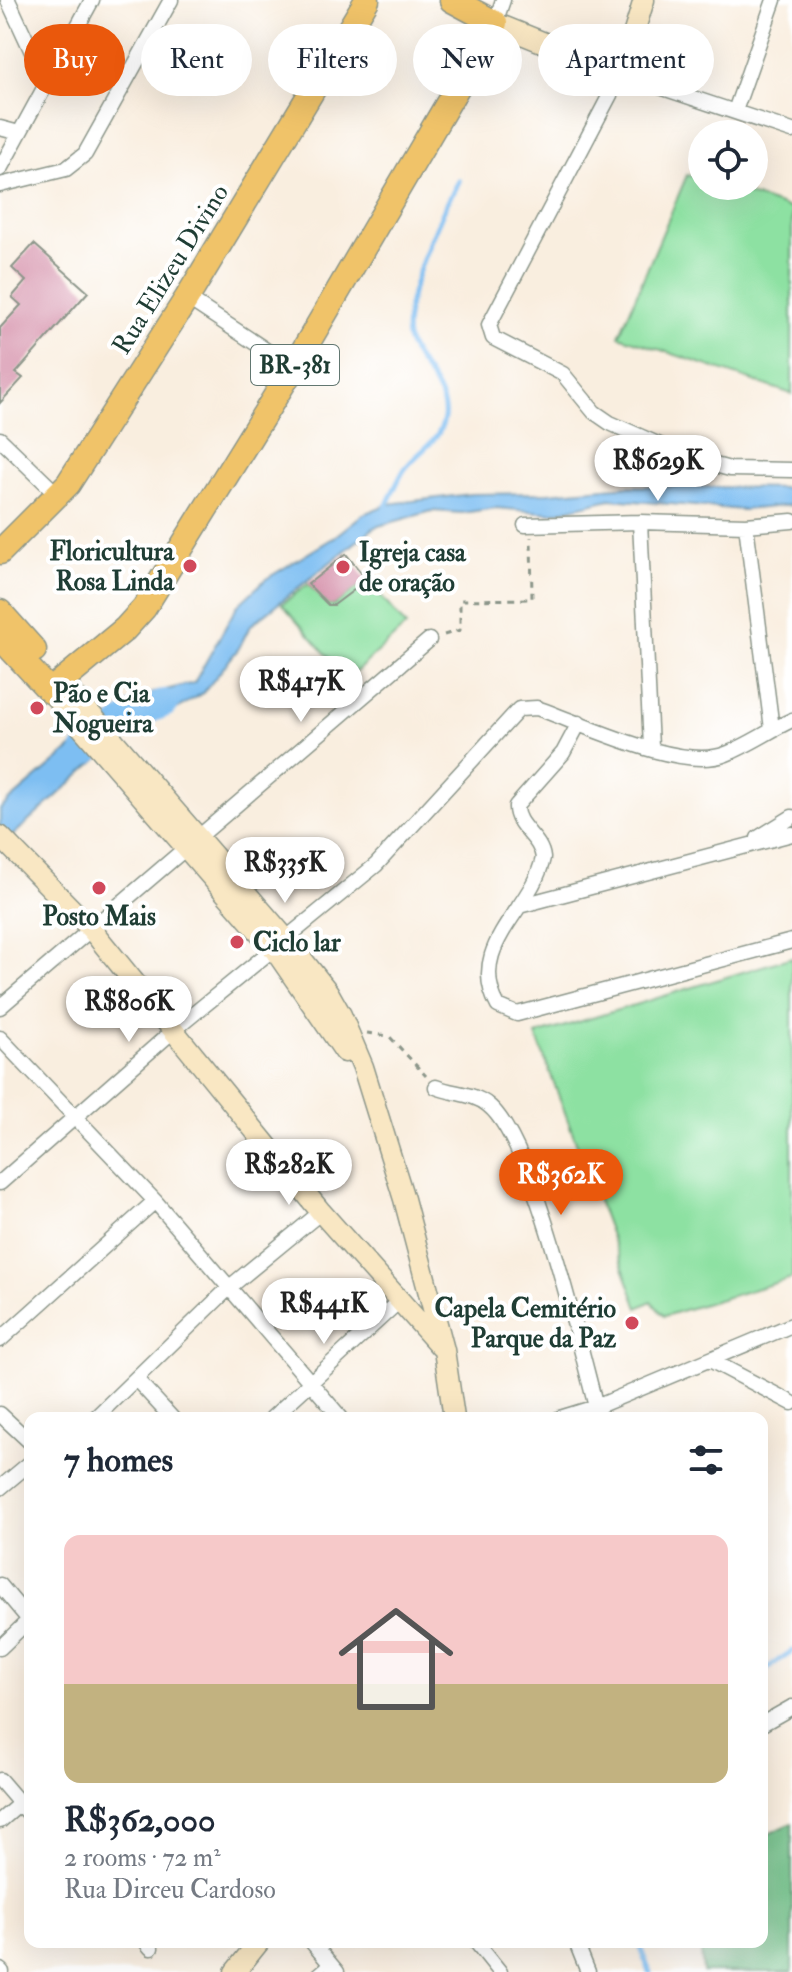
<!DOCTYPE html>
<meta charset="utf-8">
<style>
body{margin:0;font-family:"IM FELL Double Pica",serif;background:#f2f2f3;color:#1f2937;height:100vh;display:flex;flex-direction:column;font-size:30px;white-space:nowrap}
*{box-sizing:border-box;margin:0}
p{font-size:26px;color:#747a83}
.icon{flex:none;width:44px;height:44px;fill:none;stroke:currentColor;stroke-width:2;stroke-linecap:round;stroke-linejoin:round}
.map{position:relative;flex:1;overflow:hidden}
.side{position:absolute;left:24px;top:1412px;width:744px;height:536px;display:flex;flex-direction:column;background:#fff;border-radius:16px;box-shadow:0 8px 32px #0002}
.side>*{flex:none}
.guide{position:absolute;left:24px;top:24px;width:744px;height:72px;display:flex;gap:16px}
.buttons{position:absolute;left:688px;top:120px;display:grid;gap:16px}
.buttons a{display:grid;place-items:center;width:80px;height:80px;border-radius:50%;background:#fff;box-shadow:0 8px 32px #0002;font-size:40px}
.price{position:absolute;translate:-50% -68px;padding:0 18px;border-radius:28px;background:#fff;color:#222;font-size:26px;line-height:52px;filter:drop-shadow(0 2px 4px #0008)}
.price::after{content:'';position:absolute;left:50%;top:48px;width:24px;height:18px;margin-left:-12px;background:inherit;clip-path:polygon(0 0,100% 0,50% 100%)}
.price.active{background:#ea580c;color:#fff}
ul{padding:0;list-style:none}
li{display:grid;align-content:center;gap:16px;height:424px;padding:0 40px}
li+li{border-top:2px solid #e0e1e3}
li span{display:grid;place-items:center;height:248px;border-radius:16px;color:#555}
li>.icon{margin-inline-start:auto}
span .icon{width:144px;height:144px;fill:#fffc;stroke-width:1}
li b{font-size:34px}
h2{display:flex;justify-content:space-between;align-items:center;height:96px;padding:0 40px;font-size:34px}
.chip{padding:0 28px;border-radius:36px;background:#fff;box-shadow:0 8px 32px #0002;font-size:28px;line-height:72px}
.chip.active{background:#ea580c;color:#fff}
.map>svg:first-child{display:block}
.green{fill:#8de1a2;stroke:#568f6b;stroke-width:2}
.forest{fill:#72bf88;stroke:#487e5e;stroke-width:2}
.water{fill:#7dbef2;stroke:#4e7e93;stroke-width:2}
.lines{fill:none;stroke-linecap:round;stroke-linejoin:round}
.stream{stroke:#7dbef2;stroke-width:5}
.river{stroke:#7dbef2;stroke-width:28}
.building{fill:#d692ab}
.lane-casing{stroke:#8c968a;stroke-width:10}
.street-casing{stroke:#8c968a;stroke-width:17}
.secondary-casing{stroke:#8c968a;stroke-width:23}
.primary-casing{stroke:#8c968a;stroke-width:27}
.path{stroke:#8c968a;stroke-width:3;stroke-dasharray:6 6;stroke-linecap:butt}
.lane{stroke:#fff;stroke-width:7}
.street{stroke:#fff;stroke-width:14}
.secondary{stroke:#f9e7c3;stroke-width:20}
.primary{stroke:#f0c369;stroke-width:24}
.poi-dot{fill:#d1495b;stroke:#fff;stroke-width:3}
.labels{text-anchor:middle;stroke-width:8;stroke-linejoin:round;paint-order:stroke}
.shield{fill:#fff;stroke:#627771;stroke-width:2}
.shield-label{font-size:24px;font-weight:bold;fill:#1f3d34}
.street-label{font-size:26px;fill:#1f3d34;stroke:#fff}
.poi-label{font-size:26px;font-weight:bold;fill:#1f3d34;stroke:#fff;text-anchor:start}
</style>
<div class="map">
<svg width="792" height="1972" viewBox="0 0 792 1972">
<rect width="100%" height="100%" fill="#fff"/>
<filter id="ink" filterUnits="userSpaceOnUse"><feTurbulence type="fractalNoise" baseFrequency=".0125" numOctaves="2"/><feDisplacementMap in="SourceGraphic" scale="16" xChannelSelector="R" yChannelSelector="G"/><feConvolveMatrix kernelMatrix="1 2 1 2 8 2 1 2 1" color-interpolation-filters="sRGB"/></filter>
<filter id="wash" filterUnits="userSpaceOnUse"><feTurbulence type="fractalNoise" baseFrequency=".006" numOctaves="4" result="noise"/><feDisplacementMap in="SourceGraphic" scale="32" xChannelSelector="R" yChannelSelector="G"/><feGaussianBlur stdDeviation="1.8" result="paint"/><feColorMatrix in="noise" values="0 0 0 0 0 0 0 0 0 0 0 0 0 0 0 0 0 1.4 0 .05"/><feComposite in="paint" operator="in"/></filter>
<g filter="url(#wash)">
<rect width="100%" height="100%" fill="#f9eedf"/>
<path class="green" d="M687,175l15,4v7h20l70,23v185l-173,-58z
M367,580l39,46 -58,53 -66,-75 26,-20 20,21h6z
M792,957v321l-128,38 -13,-15 -13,7 -102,-273z"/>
<path class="forest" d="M792,1823v149h-89l-3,-30h62v-105z"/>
<path class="water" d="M627,486l165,2v17l-49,5 -133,-11 -58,14 -56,-5 -34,5 -30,-2 -57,16 -125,99 -11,22 -35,44 -29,18h-19l-20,17 -9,-12 26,-22 41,-10 43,-77 29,-27 67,-41 30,-24 25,-10 83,-10 77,-1z
M82,739l17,19 -99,89v-38z"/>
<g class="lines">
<path class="stream" d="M385,509c6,-13 12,-27 19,-39 13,-19 36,-27 40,-52 4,-27 -27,-52 -36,-76 -11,-32 33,-131 51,-161
M762,1672l30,-21
M638,1942l12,30"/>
<path class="river" d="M85,752l48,-36 32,-13"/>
</g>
<g id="blocks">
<path class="building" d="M34,244l54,48 -72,81 7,5 -23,25v-75l21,-23 -9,-8 14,-16 -14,-13z
M346,554l21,26 -33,25h-6l-20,-21z"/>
</g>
</g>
<g filter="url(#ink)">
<use href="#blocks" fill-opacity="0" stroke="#8c968a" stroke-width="2"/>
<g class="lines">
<defs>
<path id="lane" d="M317,1972l12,-10"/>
<path id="street" d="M8,0l37,80
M495,23l8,-23
M735,111l39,-111
M0,128l19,5
M792,131l-171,-57 -132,251 4,13 70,36 31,38 16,11 79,35 41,11 62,1
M0,169l92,-169
M0,185l66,-16 19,-15 86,-154
M187,298l106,70
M0,439l59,57
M640,522l11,225
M525,525l115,-3 106,3 46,-4
M746,525l26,204
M579,723l-16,30 -47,53c-1,21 25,31 27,52 -11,52 -78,89 -45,148l19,8 275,-73
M758,838l34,-21
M519,906l273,-72
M0,1007l429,-367
M0,1038l155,163 186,217
M436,1087c17,7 38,6 52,18 46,36 93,248 111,313
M0,1183l174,-153 202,-165 143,-156 18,-1c46,16 144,64 189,46 23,-9 44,-24 66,-34
M0,1340l155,-139
M710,1360l82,43
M136,1379l36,39
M0,1414l30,28
M95,1418l136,-132 90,-74
M272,1418l127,-117
M560,1418l36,-11 196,-82
M0,1488l30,-25
M0,1585l30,36
M0,1648l30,-29
M762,1724l30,-17
M0,1780l30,35
M0,1821l30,-26
M146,1942l5,6
M312,1942l25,30
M476,1942l24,30
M576,1942l12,30
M0,1970l2,2"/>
<path id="secondary" d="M495,23l126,51 23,-74
M62,681l224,258 42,53 13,23 22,52 41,132 40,151 10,68
M50,691l224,258 71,103
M0,836l91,93 230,283 120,135
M235,1972l24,-30"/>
<path id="primary" d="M0,552l68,-68 119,-186 180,-298
M0,612l34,38
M0,637l50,54 75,-62 19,-21 149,-240 202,-345 -43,-23"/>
</defs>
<use href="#lane" class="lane-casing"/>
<use href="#street" class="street-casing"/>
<use href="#secondary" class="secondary-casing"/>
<use href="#primary" class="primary-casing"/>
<path class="path" d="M444,635l16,-5v-30l72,-1 -1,-62
M367,1033l22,3 37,40"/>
<use href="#lane" class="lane"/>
<use href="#street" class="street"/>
<use href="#secondary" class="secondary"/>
<use href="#primary" class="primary"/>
</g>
</g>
<g class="poi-dot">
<circle cx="190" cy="566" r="8"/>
<circle cx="343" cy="567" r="8"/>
<circle cx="37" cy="708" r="8"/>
<circle cx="99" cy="888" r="8"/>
<circle cx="237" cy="942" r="8"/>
<circle cx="632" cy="1323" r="8"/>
</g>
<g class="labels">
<rect class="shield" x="251" y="345" width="88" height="40" rx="6"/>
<g class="shield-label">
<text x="295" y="373">BR-381</text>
</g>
<g class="street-label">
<text transform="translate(170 269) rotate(-58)" y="9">Rua Elizeu Divino</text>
</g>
<g class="poi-label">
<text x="174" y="560" text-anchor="end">Floricultura<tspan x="174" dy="30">Rosa Linda</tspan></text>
<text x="359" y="561">Igreja casa<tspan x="359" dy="30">de oração</tspan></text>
<text x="53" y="702">Pão e Cia<tspan x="53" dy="30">Nogueira</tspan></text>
<text x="99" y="925" text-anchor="middle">Posto Mais</text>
<text x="253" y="951">Ciclo lar</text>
<text x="616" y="1317" text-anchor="end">Capela Cemitério<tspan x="616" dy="30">Parque da Paz</tspan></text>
</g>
</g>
</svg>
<div class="buttons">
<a><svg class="icon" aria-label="locate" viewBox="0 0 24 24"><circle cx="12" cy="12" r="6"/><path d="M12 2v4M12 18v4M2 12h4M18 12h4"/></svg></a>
</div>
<b class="price" style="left:658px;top:503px">R$629K</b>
<b class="price" style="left:301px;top:724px">R$417K</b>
<b class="price" style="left:285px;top:905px">R$335K</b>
<b class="price" style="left:129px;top:1044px">R$806K</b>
<b class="price" style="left:289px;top:1207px">R$282K</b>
<b class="price active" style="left:561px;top:1217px">R$362K</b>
<b class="price" style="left:324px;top:1346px">R$441K</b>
<div class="guide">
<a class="chip active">Buy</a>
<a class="chip">Rent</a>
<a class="chip">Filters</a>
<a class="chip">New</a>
<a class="chip">Apartment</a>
</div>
<section class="side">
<h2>7 homes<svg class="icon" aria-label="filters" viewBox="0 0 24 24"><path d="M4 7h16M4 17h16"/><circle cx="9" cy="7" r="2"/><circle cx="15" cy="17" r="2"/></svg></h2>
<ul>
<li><span style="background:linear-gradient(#f6c9c9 60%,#c2b280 0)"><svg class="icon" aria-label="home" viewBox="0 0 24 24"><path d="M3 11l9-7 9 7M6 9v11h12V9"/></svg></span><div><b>R$362,000</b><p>2 rooms · 72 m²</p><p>Rua Dirceu Cardoso</p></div></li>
</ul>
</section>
</div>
